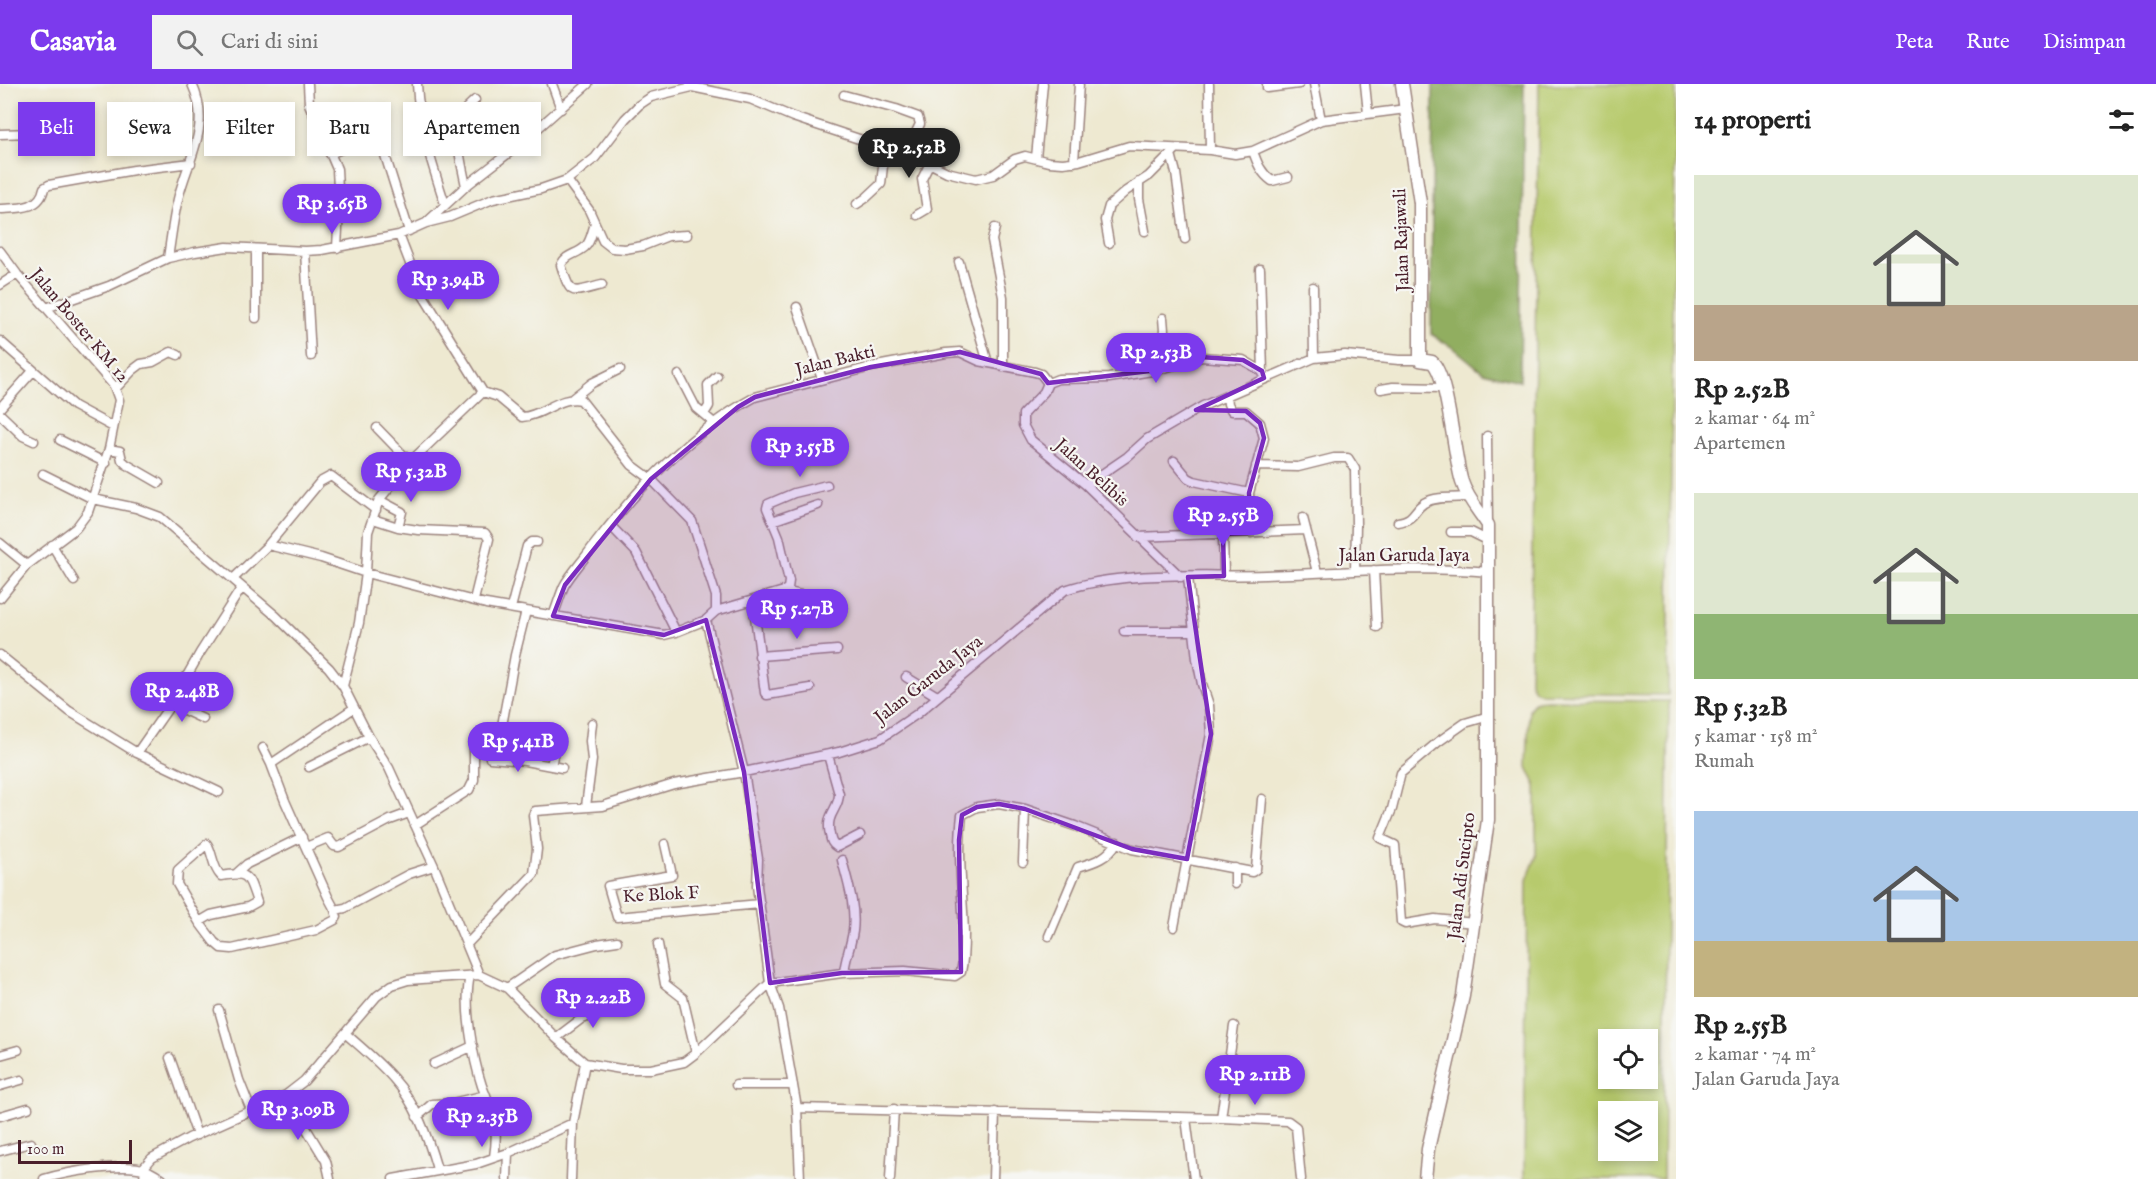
<!DOCTYPE html>
<html lang="id">
<meta charset="utf-8">
<style>
body{margin:0;font-family:"IM FELL English",serif;background:#f2f2f2;color:#222;height:100vh;display:flex;flex-direction:column;font-size:22px;white-space:nowrap}
*{box-sizing:border-box;margin:0}
p{font-size:20px;color:#767676}
.icon{flex:none;width:33px;height:33px;fill:none;stroke:currentColor;stroke-width:2;stroke-linecap:round;stroke-linejoin:round}
.map{position:relative;flex:1;overflow:hidden}
.panel{display:flex;flex-direction:column;background:#fff;width:480px}
.panel>*{flex:none}
.banner{position:absolute;left:18px;top:18px;width:570px;height:54px;display:flex;gap:12px}
.fabs{position:absolute;left:1598px;top:945px;display:grid;gap:12px}
.fabs a{display:grid;place-items:center;width:60px;height:60px;border-radius:0px;background:#fff;box-shadow:0 3px 9px #0003;font-size:30px}
.scale{position:absolute;left:18px;bottom:15px;width:114px;box-sizing:border-box;padding-left:6px;border:3px solid #4a1f2b;border-top:0;font-size:16px;line-height:21px;white-space:nowrap;color:#4a1f2b;-webkit-text-stroke:4px #f6f6f2;paint-order:stroke}
.price{position:absolute;translate:-50% -51px;padding:0 14px;border-radius:21px;background:#7c3aed;color:#fff;font-size:20px;line-height:39px;filter:drop-shadow(0 2px 3px #0008)}
.price::after{content:'';position:absolute;left:50%;top:36px;width:18px;height:14px;margin-left:-9px;background:inherit;clip-path:polygon(0 0,100% 0,50% 100%)}
.price.on{background:#222;color:#fff}
ul{padding:0;list-style:none}
li{display:grid;align-content:center;gap:12px;height:318px;padding:0 18px}
li span{display:grid;place-items:center;height:186px;border-radius:0px;color:#555}
li>.icon{margin-inline-start:auto}
span .icon{width:108px;height:108px;fill:#fffc;stroke-width:1}
li b{font-size:26px}
h2{display:flex;justify-content:space-between;align-items:center;height:72px;padding:0 18px;font-size:26px}
.tag{padding:0 21px;border-radius:0px;background:#fff;box-shadow:0 3px 9px #0003;font-size:21px;line-height:54px}
.tag.on{background:#7c3aed;color:#fff}
header{display:flex;align-items:center;gap:36px;box-sizing:border-box;height:84px;padding:0 30px;background:#7c3aed;color:#fff}
header strong{font-size:28px}
nav{display:flex;gap:33px;margin-inline-start:auto;font-size:21px}
.search{width:420px;height:54px;background:#f2f2f2;display:flex;align-items:center;gap:15px;box-sizing:border-box;padding:0 21px;border-radius:0px;color:#767676;font-size:22px}
main{display:flex;flex:1;min-height:0}
.map>svg:first-child{display:block}
.green{fill:#b7ca6d;stroke:#80744c;stroke-width:1.5;fill-rule:evenodd}
.forest{fill:#91ae60;stroke:#6e6646;stroke-width:1.5}
.lines{fill:none;stroke-linecap:round;stroke-linejoin:round}
.street-casing{stroke:#9c847e;stroke-width:11}
.secondary-casing{stroke:#9c847e;stroke-width:15}
.street{stroke:#fff;stroke-width:8}
.secondary{stroke:#fff;stroke-width:12}
.marked{fill:#7b2cbf;fill-opacity:0.2;stroke:#7b2cbf;stroke-width:4.5;stroke-linejoin:round}
.labels{text-anchor:middle;stroke-width:4.5;stroke-linejoin:round;paint-order:stroke}
.street-label{font-size:18px;fill:#4a1f2b;stroke:#f6f6f2}
</style>
<header>
<strong>Casavia</strong>
<div class="search"><svg class="icon" aria-label="search" viewBox="0 0 24 24"><circle cx="10" cy="10" r="6"/><path d="M15 15l6 6"/></svg>Cari di sini</div>
<nav><a>Peta</a><a>Rute</a><a>Disimpan</a></nav>
</header>
<main>
<div class="map">
<svg width="1676" height="1095" viewBox="0 0 1676 1095">
<rect width="100%" height="100%" fill="#f6f6f2"/>
<filter id="ink" filterUnits="userSpaceOnUse"><feTurbulence type="fractalNoise" baseFrequency=".0167" numOctaves="2"/><feDisplacementMap in="SourceGraphic" scale="12" xChannelSelector="R" yChannelSelector="G"/><feConvolveMatrix kernelMatrix="1 2 1 2 8 2 1 2 1" color-interpolation-filters="sRGB"/></filter>
<filter id="wash" filterUnits="userSpaceOnUse"><feTurbulence type="fractalNoise" baseFrequency=".008" numOctaves="4" result="noise"/><feDisplacementMap in="SourceGraphic" scale="24" xChannelSelector="R" yChannelSelector="G"/><feGaussianBlur stdDeviation="1.35" result="paint"/><feColorMatrix in="noise" values="0 0 0 0 0 0 0 0 0 0 0 0 0 0 0 0 0 1.4 0 .05"/><feComposite in="paint" operator="in"/></filter>
<g filter="url(#wash)">
<rect width="100%" height="100%" fill="#eee9d1"/>
<path class="green" d="M1539,0h137l-8,611 -127,-2 -7,-3 -4,-8z
M1542,616l127,1 -6,478h-139l3,-299 9,-23v-71l-9,-19 2,-57 5,-8zM1608,956h39v38h-39zM1608,1028h39v38h-39z"/>
<path class="forest" d="M1433,0h91l-4,297 -37,-9 -28,-23 -24,-15z"/>
</g>
<g filter="url(#ink)">
<g class="lines">
<defs>
<path id="street" d="M308,0l1,20 28,65 2,39 -2,40
M417,0c2,42 15,80 28,120
M552,0l9,25
M1209,0l1,66 25,4 18,-3 68,-31 85,-11
M1267,0v4l32,-4
M1314,0l7,36
M1365,0l3,29
M844,11l52,14 22,8 2,7 -15,31
M0,50l63,-2
M1253,67c4,12 8,22 19,30l16,-4
M330,70l48,-21 31,98
M1171,70l5,19 9,66
M1036,74l7,-74
M1074,78l5,-78
M567,96l22,30 14,31 9,7 13,1 18,-3 25,-10 19,-1
M1139,98v17l6,32
M466,102c-3,-15 -13,-54 -7,-68 3,-7 11,-13 16,-18
M857,120l9,-6 15,-14 2,-18 7,-16
M0,125c18,-1 40,1 44,-21l5,-3 85,-15 57,-7
M917,131l10,-6 -5,-30 8,-16
M426,139l24,-6 43,-18 48,-10 26,-9 28,-22 30,-39 14,-14 12,-8 41,-10 58,12 43,18 132,44 22,11 29,7 17,-4 22,-16 10,-3 24,6 14,1 16,-2 50,-15 81,4
M595,140c-3,7 -4,18 -10,23 -9,8 -19,7 -24,18 10,32 9,28 41,20
M995,144l-3,12 11,57v70
M399,151l22,57 62,100
M1109,159l-4,-23 4,-14 17,-15 23,-15 27,-27
M0,167l17,23 97,112 5,14 -10,49 -21,63 -12,16 -49,37 -27,33
M305,167l6,105
M168,174c3,-19 5,-39 10,-59 10,-41 34,-72 14,-115
M959,178l29,101
M1260,185l3,104
M0,201l17,-11
M1313,203l1,71
M797,223l25,72
M46,224l63,-22 59,-28 27,-6 32,-5 78,4 17,-1 77,-15 27,-12 40,-37 53,-41 69,-61
M256,234v-69
M0,257l74,65 39,21
M1158,286c7,-18 7,-33 5,-52
M679,291l17,33 18,15
M1048,299l-4,9 -21,22v11l8,15 55,45 95,92
M1048,299l10,-4 51,-1 49,-8 43,-13 42,3 19,11
M115,305l18,-19 8,-6 12,-2 18,-10 7,3
M1381,305l12,-2 50,1
M1227,311l1,9 4,7h14l14,12 4,15 -15,55 2,40
M573,314l19,-15 28,-14
M0,324l33,-37
M0,330l23,22 11,5
M704,330l5,-8 -1,-21 9,-9
M377,344l33,34
M1487,352l1,89
M60,356l46,23
M109,365l11,2 2,9 4,4 33,19
M1174,377l14,17 6,3 55,12
M1256,382l42,1 36,-9h14l7,11 1,56 -1,46
M43,390l50,25 43,9 24,9 116,99 53,52 14,18 26,51 20,31 45,98 45,109 -71,5 -16,5 -15,11 -73,85 -18,14 -97,43 -37,20 -7,8 -1,13
M1086,401l41,-28 20,-18 56,-33 111,-48 31,-3 54,5h21
M379,416l23,12 -4,15
M1303,434l14,54
M373,435l25,8 20,3 67,3 4,6 -15,61
M772,437l46,-16
M1398,438c18,-3 15,-12 26,-19 12,-7 31,-5 44,-6
M610,441l26,27 40,80
M1451,448h20l18,9
M1223,450l1,42
M1138,453l168,-7
M0,459l27,22
M52,461l22,36
M268,461l52,-63 11,-6 45,34
M1374,486l3,57
M233,495l35,-34 53,13 45,15 120,31 178,31 12,-3 30,-12
M784,507l22,5
M753,517l12,92 2,2 43,-7
M511,524l16,-62 5,-4h5
M716,527l68,-20 4,-3 1,-7 -10,-44 -12,-29 1,-4 26,-11 33,-8
M553,532c4,-10 7,-21 11,-30 7,-13 19,-25 27,-37 45,-59 98,-116 164,-152l116,-30 75,-14 14,-1 19,9 56,11 6,2 7,9
M1124,547h70
M0,571l69,56 68,42 82,39
M759,572l78,-6
M906,593l31,19
M343,602l16,-63 7,-50 2,-41 11,-32 31,-38 73,-70 15,5 24,20c21,-1 38,-22 59,-17l51,65 19,14 41,42 24,75v15l-10,9 38,152 14,87 -1,27 13,97 9,25 18,100 424,10 13,-92
M171,620l32,15
M354,624l-83,56 14,37 43,96 7,13 10,-2 64,-34 25,-8
M501,647l19,20 5,10 37,7
M263,664l8,16
M520,667l5,-21h14l17,3 1,5 -6,28
M137,669l34,-49 29,-51 42,-66
M828,671l11,39c0,16 -14,19 -9,41 1,6 2,9 7,12l23,-12
M490,674l35,3
M309,683l60,-30
M586,722l6,-46 -2,-19 2,-18
M415,741l54,-35 5,-10v-31c8,-9 20,-10 27,-18l14,-76 11,-44
M665,760l7,31 -64,11 9,31 143,-13
M306,763l22,-9 6,8 5,1 51,-27 19,-7
M842,776c6,23 14,47 11,71 -2,15 -8,28 -9,42
M1023,778l2,-53
M237,789l10,-9 55,-27
M1235,800v-16
M199,838l12,-7 37,-8 9,-5c-9,-26 -7,-31 -36,-26 -9,-9 -8,-23 -14,-32l-29,26 -1,14 22,38 15,20 7,6 11,1 84,-19 19,-10 2,-3 -2,-7
M1474,839l-39,-4 -30,5 -4,-2 -6,-77 -15,-7 12,-29 9,-36 37,-31 27,-19 24,-7
M1174,843l37,-193 -2,-29 -7,-21 -5,-25 -9,-82
M1049,852l29,-69c17,-5 30,-9 39,-25
M468,859l66,-69 3,-25 -4,-34 2,-4 68,-5 71,-22 70,-12 95,-20 41,-13 37,-25 148,-124c59,-20 137,-13 200,-15 75,-2 149,-10 224,-3
M658,860l7,40 18,14 13,55
M479,891l28,13 49,50 29,25 36,6h30l33,-7 12,-9 74,-70 72,-10 63,-2 50,5 6,-4c3,-13 3,-25 3,-38 -1,-40 -7,-79 -2,-119l15,-8 22,-3 26,5 50,17 57,23 120,23 4,-3 6,-70
M470,892c-7,28 3,83 12,110 11,29 17,38 12,71
M507,904l48,-33 42,-11 20,-3
M219,926l20,70 12,30
M346,950c16,14 33,28 47,44 23,25 35,60 44,91
M556,954l25,-19 43,-12
M0,971l18,-5
M170,974l27,77
M434,980l39,-18
M736,1001h57
M0,1002l21,-6
M286,1011l40,66 4,18
M797,1024l3,71
M0,1032l28,-8
M417,1033l15,-13 20,-1 34,-8
M1186,1034l8,61
M1221,1034l67,3 8,6 5,52
M0,1067l31,-8
M44,1095c22,-7 81,-17 102,-9 5,2 11,6 16,9
M393,1095l83,-15 32,-11 65,-30
M507,1095l1,-26
M571,1095l2,-56 12,-60
M890,1095l4,-70
M993,1095l2,-67"/>
<path id="secondary" d="M1402,0l18,119v157l12,2c16,13 22,96 30,120 5,16 17,29 26,43v295l-25,176 -35,153 -3,30"/>
</defs>
<use href="#street" class="street-casing"/>
<use href="#secondary" class="secondary-casing"/>
<use href="#street" class="street"/>
<use href="#secondary" class="secondary"/>
</g>
</g>
<path class="marked" d="M960,268l81,22 7,9 110,-13 43,-13 42,3 19,11 2,7 -68,32 50,1 14,12 4,15 -15,55 2,40 -28,1 1,42 -36,1 23,157 -24,125 -55,-10 -107,-40 -26,-5 -22,3 -15,8 -3,25 2,132 -119,1 -72,10 -26,-211 -38,-152 -42,15 -111,-19 12,-31 86,-106 87,-72 17,-10 116,-30z"/>
<g class="labels">
<g class="street-label">
<text transform="translate(1401 156) rotate(-92)" y="6">Jalan Rajawali</text>
<text transform="translate(80 241) rotate(50)" y="6">Jalan Boster KM 12</text>
<text transform="translate(835 276) rotate(-14)" y="6">Jalan Bakti</text>
<text transform="translate(1092 388) rotate(42)" y="6">Jalan Belibis</text>
<text x="1404" y="477">Jalan Garuda Jaya</text>
<text transform="translate(928 595) rotate(-38)" y="6">Jalan Garuda Jaya</text>
<text transform="translate(1461 792) rotate(-83)" y="6">Jalan Adi Sucipto</text>
<text transform="translate(661 810) rotate(-3)" y="6">Ke Blok F</text>
</g>
</g>
</svg>
<div class="fabs">
<a><svg class="icon" aria-label="locate" viewBox="0 0 24 24"><circle cx="12" cy="12" r="6"/><path d="M12 2v4M12 18v4M2 12h4M18 12h4"/></svg></a>
<a><svg class="icon" aria-label="layers" viewBox="0 0 24 24"><path d="M12 4l9 5-9 5-9-5zM3 14l9 5 9-5"/></svg></a>
</div>
<div class="scale">100 m</div>
<b class="price on" style="left:909px;top:95px">Rp 2.52B</b>
<b class="price" style="left:332px;top:151px">Rp 3.65B</b>
<b class="price" style="left:448px;top:227px">Rp 3.94B</b>
<b class="price" style="left:1156px;top:300px">Rp 2.53B</b>
<b class="price" style="left:800px;top:394px">Rp 3.55B</b>
<b class="price" style="left:411px;top:419px">Rp 5.32B</b>
<b class="price" style="left:1223px;top:463px">Rp 2.55B</b>
<b class="price" style="left:797px;top:556px">Rp 5.27B</b>
<b class="price" style="left:182px;top:639px">Rp 2.48B</b>
<b class="price" style="left:518px;top:689px">Rp 5.41B</b>
<b class="price" style="left:593px;top:945px">Rp 2.22B</b>
<b class="price" style="left:1255px;top:1022px">Rp 2.11B</b>
<b class="price" style="left:298px;top:1057px">Rp 3.09B</b>
<b class="price" style="left:482px;top:1064px">Rp 2.35B</b>
<div class="banner">
<a class="tag on">Beli</a>
<a class="tag">Sewa</a>
<a class="tag">Filter</a>
<a class="tag">Baru</a>
<a class="tag">Apartemen</a>
</div>
</div>
<section class="panel">
<h2>14 properti<svg class="icon" aria-label="filters" viewBox="0 0 24 24"><path d="M4 7h16M4 17h16"/><circle cx="9" cy="7" r="2"/><circle cx="15" cy="17" r="2"/></svg></h2>
<ul>
<li><span style="background:linear-gradient(#dfe7d0 70%,#b9a48a 0)"><svg class="icon" aria-label="home" viewBox="0 0 24 24"><path d="M3 11l9-7 9 7M6 9v11h12V9"/></svg></span><div><b>Rp 2.52B</b><p>2 kamar · 64 m²</p><p>Apartemen</p></div></li>
<li><span style="background:linear-gradient(#dfe7d0 65%,#8fb573 0)"><svg class="icon" aria-label="home" viewBox="0 0 24 24"><path d="M3 11l9-7 9 7M6 9v11h12V9"/></svg></span><div><b>Rp 5.32B</b><p>5 kamar · 158 m²</p><p>Rumah</p></div></li>
<li><span style="background:linear-gradient(#a9c7e8 70%,#c2b280 0)"><svg class="icon" aria-label="home" viewBox="0 0 24 24"><path d="M3 11l9-7 9 7M6 9v11h12V9"/></svg></span><div><b>Rp 2.55B</b><p>2 kamar · 74 m²</p><p>Jalan Garuda Jaya</p></div></li>
</ul>
</section>
</main>
